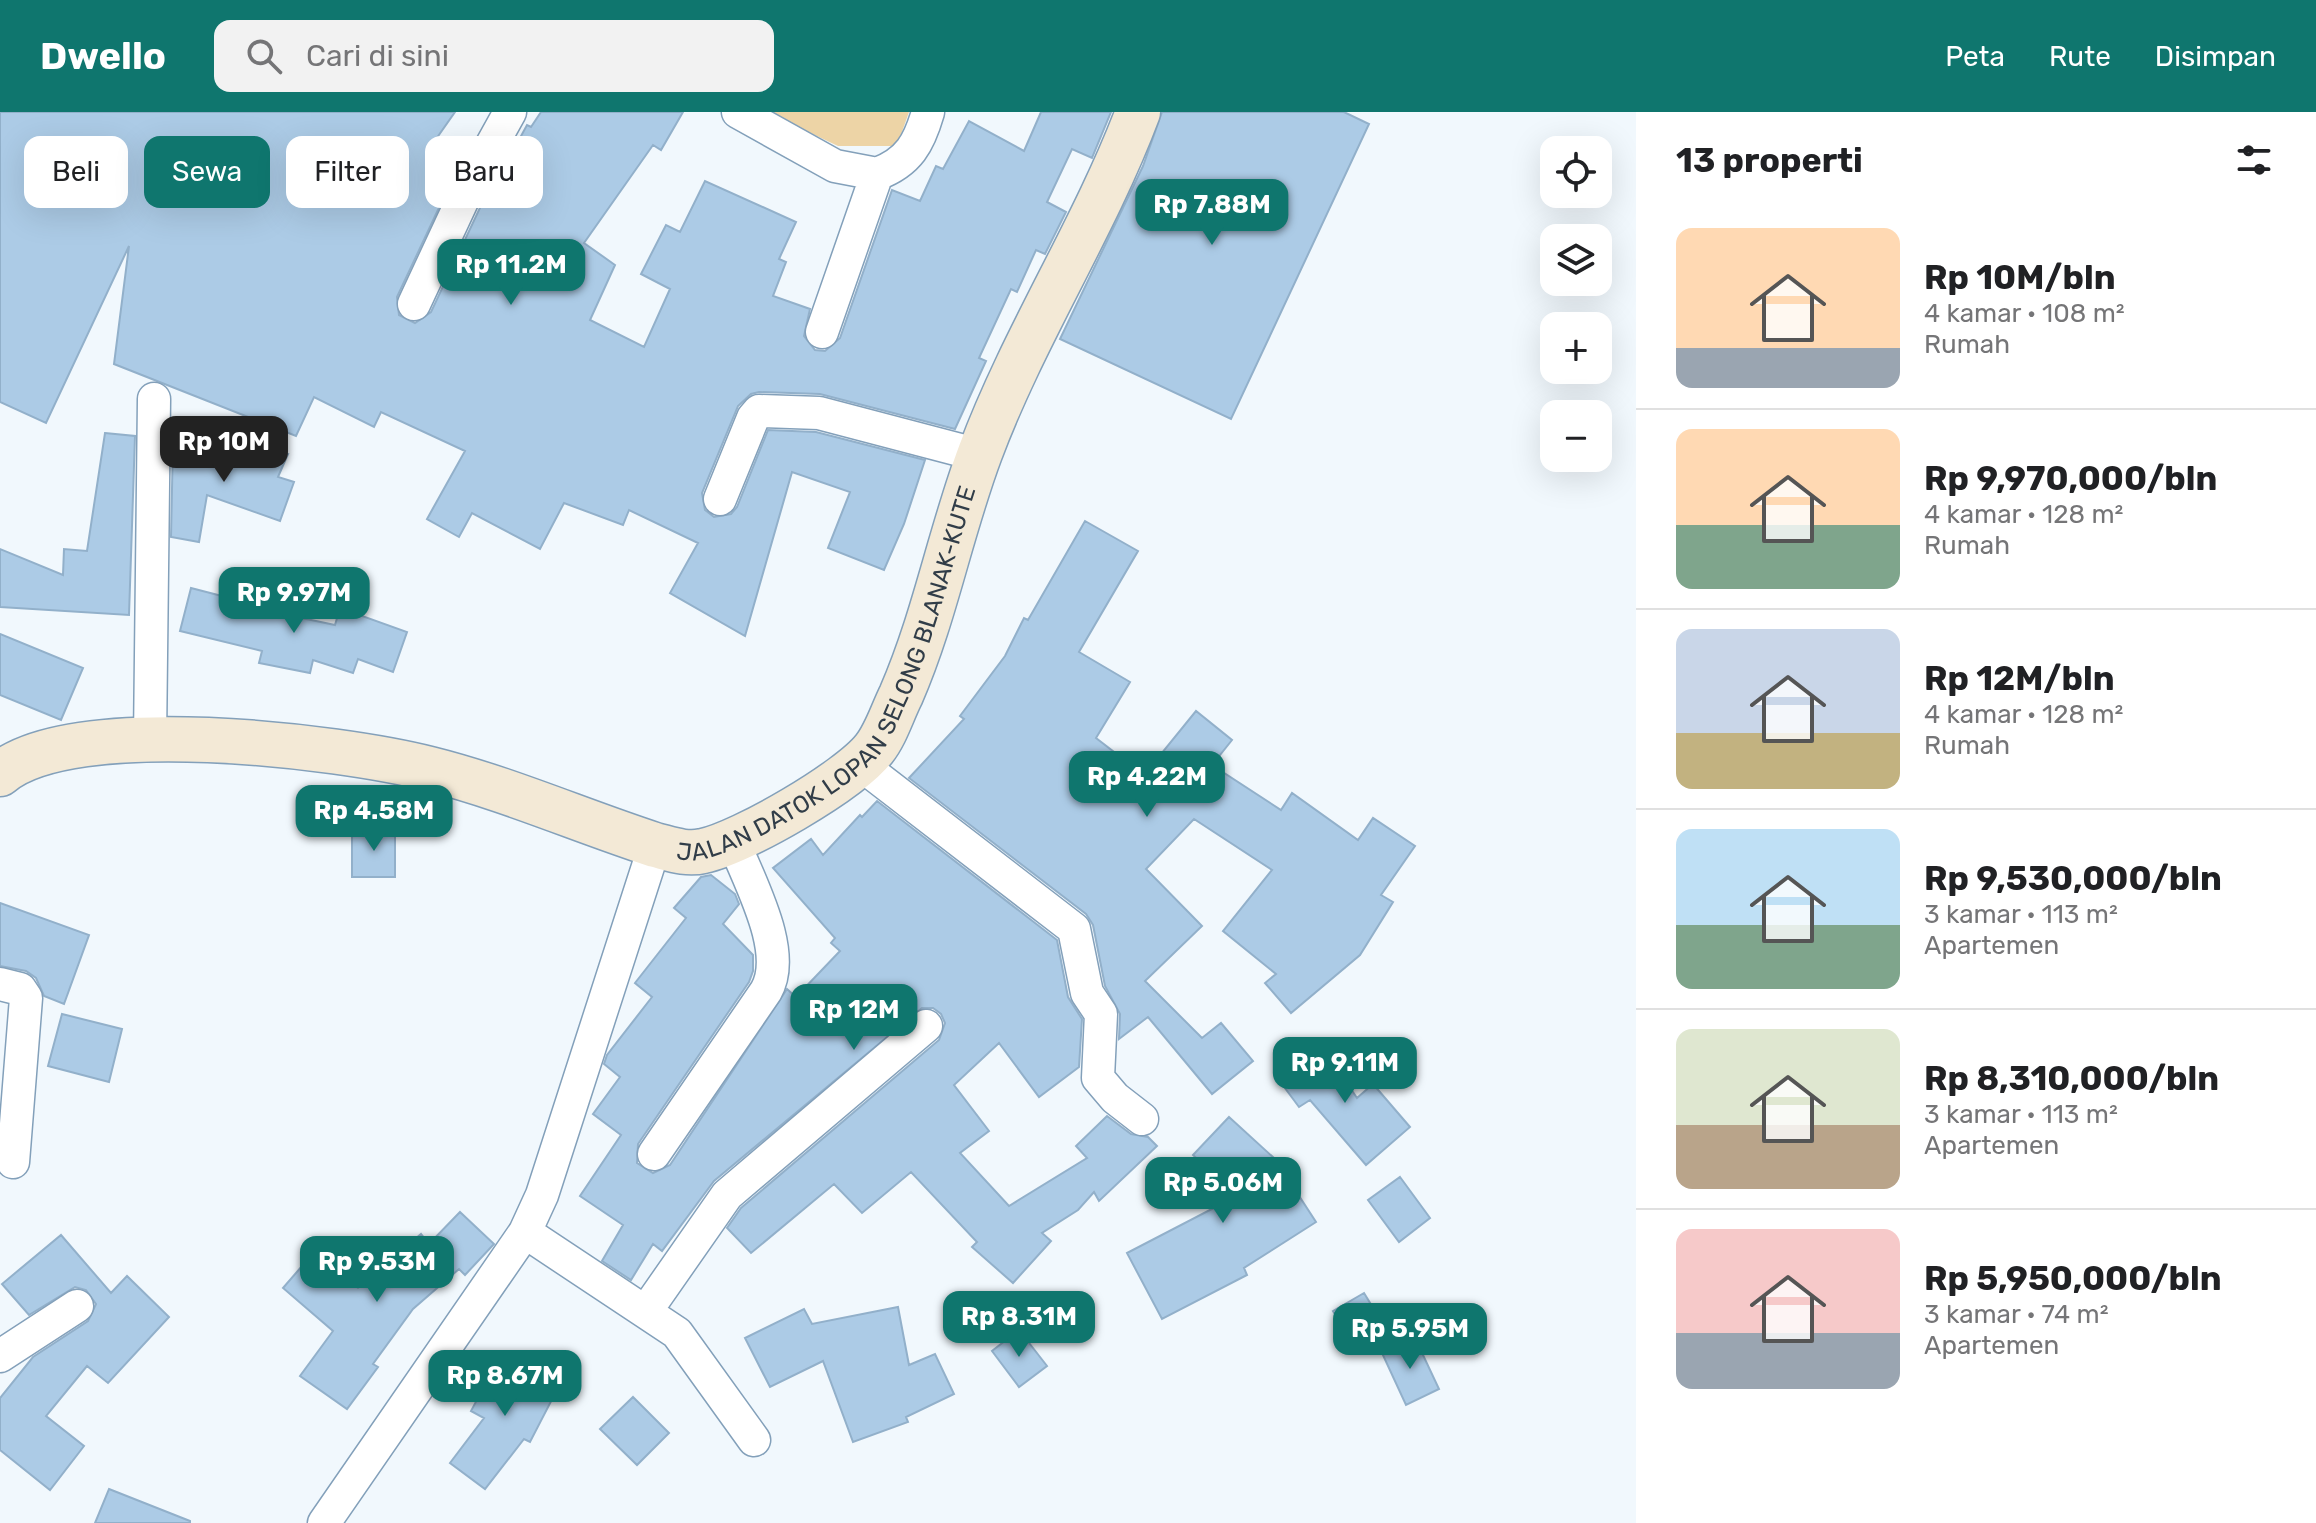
<!DOCTYPE html>
<html lang="id">
<meta charset="utf-8">
<style>
body{margin:0;font-family:Rubik,sans-serif;background:#f2f2f2;color:#202124;height:100vh;display:flex;flex-direction:column;font-size:30px;white-space:nowrap}
*{box-sizing:border-box;margin:0}
p{font-size:26px;color:#757577}
.icon{flex:none;width:44px;height:44px;fill:none;stroke:currentColor;stroke-width:2;stroke-linecap:round;stroke-linejoin:round}
.map{position:relative;flex:1;overflow:hidden}
.details{display:flex;flex-direction:column;background:#fff;width:680px}
.details>*{flex:none}
.top-card{position:absolute;left:24px;top:24px;width:760px;height:72px;display:flex;gap:16px}
.controls{position:absolute;left:1540px;top:24px;display:grid;gap:16px}
.controls a{display:grid;place-items:center;width:72px;height:72px;border-radius:16px;background:#fff;box-shadow:0 8px 32px #0002;font-size:40px}
.price{position:absolute;translate:-50% -68px;padding:0 18px;border-radius:16px;background:#0f766e;color:#fff;font-size:26px;line-height:52px;filter:drop-shadow(0 2px 4px #0008)}
.price::after{content:'';position:absolute;left:50%;top:48px;width:24px;height:18px;margin-left:-12px;background:inherit;clip-path:polygon(0 0,100% 0,50% 100%)}
.price.current{background:#222;color:#fff}
ul{padding:0;list-style:none}
li{display:flex;align-items:center;gap:24px;height:200px;padding:0 40px}
li+li{border-top:2px solid #e0e0e0}
li span{display:grid;place-items:center;flex:none;width:224px;height:160px;border-radius:16px;color:#555}
li>.icon{margin-inline-start:auto}
span .icon{width:96px;height:96px;fill:#fffc;stroke-width:1}
li b{font-size:34px}
h2{display:flex;justify-content:space-between;align-items:center;height:96px;padding:0 40px;font-size:34px}
.pill{padding:0 28px;border-radius:16px;background:#fff;box-shadow:0 8px 32px #0002;font-size:28px;line-height:72px}
.pill.current{background:#0f766e;color:#fff}
header{display:flex;align-items:center;gap:48px;box-sizing:border-box;height:112px;padding:0 40px;background:#0f766e;color:#fff}
header strong{font-size:38px}
nav{display:flex;gap:44px;margin-inline-start:auto;font-size:28px}
.search{width:560px;height:72px;background:#f2f2f2;display:flex;align-items:center;gap:20px;box-sizing:border-box;padding:0 28px;border-radius:16px;color:#757577;font-size:30px}
main{display:flex;flex:1;min-height:0}
.map>svg:first-child{display:block}
.green{fill:#edd4a6}
.building{fill:#accbe6;stroke:#92b0ca;stroke-width:2}
.lines{fill:none;stroke-linecap:round;stroke-linejoin:round}
.street-casing{stroke:#83a0ba;stroke-width:35}
.secondary-casing{stroke:#83a0ba;stroke-width:47}
.street{stroke:#fff;stroke-width:32}
.secondary{stroke:#f3e9d6;stroke-width:44}
.labels{text-anchor:middle;stroke-width:7;stroke-linejoin:round;paint-order:stroke}
.street-label{font-size:24px;fill:#313d48;stroke:#fff}
</style>
<header>
<strong>Dwello</strong>
<div class="search"><svg class="icon" aria-label="search" viewBox="0 0 24 24"><circle cx="10" cy="10" r="6"/><path d="M15 15l6 6"/></svg>Cari di sini</div>
<nav><a>Peta</a><a>Rute</a><a>Disimpan</a></nav>
</header>
<main>
<div class="map">
<svg width="1636" height="1411" viewBox="0 0 1636 1411">
<rect width="100%" height="100%" fill="#f1f8fd"/>
<path class="green" d="M766,0h143l-12,34h-59z"/>
<path class="building" d="M0,0h455l-21,30 27,19 -64,136 2,18 16,8 16,-11 55,-117 7,-13 2,2 32,-59 4,2 10,-15h142l-22,38 -8,-5 -69,98 31,22 -25,55 54,27 26,-58 -29,-15 25,-49 14,7 25,-51 91,41 -17,37 7,3 -13,34 37,13 -6,27 11,14 10,1 15,-13 52,-148 28,11 16,-35 7,3 26,-48 55,30 17,-39h70l-19,46 -20,-9 -25,53 19,10 -21,42 -9,-4 -19,42 -6,-3 -32,69 7,3 -31,68 -135,-35 -61,-2 -8,2 -13,12 -36,87 3,17 9,7 17,-3 6,-7 31,-77 48,2 109,28 -21,64 -20,46 -56,-22 22,-56 -58,-20 -47,164 -75,-43 28,-50 -69,-33 -6,15 -59,-22 -24,46 -68,-36 -13,24 -32,-18 38,-68 -84,-39 -7,15 -60,-30 -18,39 -182,-72 15,-118 -83,177 -46,-21z
M1162,0h182l25,12 -138,295 -171,-80 83,-173z
M105,321l30,3 -6,179 -129,-8v-58l63,26 1,-26 23,2z
M173,329l115,13 -10,23 16,5 -14,39 -73,-26 -8,47 -28,-5z
M1085,409l53,30 -59,101 51,30 -34,56 48,37 52,-64 36,29 -20,25 69,45 11,-17 66,47 15,-22 42,28 -34,49 12,7 -33,53 -69,58 -26,-30 11,-9 -53,-43 49,-61 -78,-51 -48,50 56,57 -57,55 57,57 19,-15 32,38 -41,33 -64,-77 -29,22 1,-25 -15,-28 -12,-61 -7,-11 -177,-136 55,-59 -4,-3 45,-60 19,-38 4,2z
M191,476l54,14 -1,4 91,19 5,-17 67,24 -14,40 -35,-13 -5,14 -40,-13 -3,13 -51,-10 3,-12 -82,-20z
M0,522l83,34 -22,52 -61,-25z
M877,689l180,139 11,57 14,22 -3,48 -40,30 -40,-54 -45,42 35,46 -29,22 49,53 78,-48 -11,-12 31,-30 24,18 17,3 9,9 -58,55 -5,-9 -16,18 -36,23 9,8 -38,42 -41,-36 5,-5 -66,-70 -49,41 -28,-29 -83,69 -24,-25 14,-20 198,-168 6,-17 -4,-9 -8,-6h-11l-208,173 -52,70 -9,-7 -22,36 -29,-19 21,-36 -43,-29 41,-61 -28,-21 27,-37 -16,-13 3,-9 45,-58 -17,-14 51,-65 -12,-10 27,-31 10,-2 24,19 4,10 -16,20 30,31v16l-4,11 -111,162 -1,19 16,10 17,-8 117,-176 9,8 44,-46 -9,-8 4,-5 -62,-70 38,-29 12,16 37,-40 2,2z
M352,717h43v48h-43z
M0,791l89,32 -25,69 -20,-8 -8,-18 -10,-7 -26,-5z
M62,902l60,15 -13,53 -61,-16z
M1322,934l35,52 16,-14 37,43 -44,38 -56,-65 -11,7 -23,-31z
M1229,1005l46,42 41,63 -72,46 3,7 -85,44 -35,-66 110,-57 -44,-41z
M1400,1065l30,41 -31,24 -31,-42z
M460,1100l34,32 -29,31 -6,-6 -46,40 -40,55 5,3 -31,42 -47,-33 33,-45 -50,-43 32,-37 43,37 63,-54 8,10z
M61,1123l50,58 16,-17 42,41 -61,66 -21,-17 -41,50 38,30 -34,44 -50,-40v-52l33,-41 55,-36 8,-17 -10,-14 -11,-3 -46,28 -27,-31z
M1364,1181l22,36 -31,18 -22,-36z
M898,1195l11,58 26,-11 19,40 -48,23 2,5 -55,20 -30,-81 -53,26 -25,-49 59,-29 8,15z
M1019,1218l28,36 -28,21 -27,-36z
M1415,1226l24,51 -33,16 -24,-52z
M502,1241l58,31 -30,58 -6,-3 -39,50 -35,-26 34,-45 -13,-7z
M633,1285l36,36 -32,32 -37,-36z
M109,1377l81,32v2h-95z"/>
<g class="lines">
<defs>
<path id="street" d="M738,0l97,54 42,8c32,-12 42,-31 51,-62
M414,192l55,-118 41,-74
M822,220l55,-158
M720,387l33,-81 6,-7 60,2 160,42
M150,629l4,-342
M860,652l214,165 13,64 14,21 -3,64 17,20 27,21
M0,872l20,5 6,9 -13,164
M654,1042l112,-163c23,-40 -18,-111 -33,-151
M525,1120l152,101 77,107
M646,1199l81,-116 199,-169
M0,1244l77,-50
M324,1411l201,-291 17,-37 113,-350"/>
<g id="secondary">
<path id="s1" d="M0,662c72,-61 340,-28 430,-5 76,19 151,52 225,76 16,4 31,10 48,6 39,-8 146,-70 171,-102 12,-15 18,-36 27,-54 34,-78 49,-162 79,-242 44,-118 114,-224 158,-341"/>
</g>
</defs>
<use href="#street" class="street-casing"/>
<use href="#secondary" class="secondary-casing"/>
<use href="#street" class="street"/>
<use href="#secondary" class="secondary"/>
</g>
<g class="labels">
<g class="street-label">
<text dy="8" stroke="none"><textPath href="#s1" startOffset="952">JALAN DATOK LOPAN SELONG BLANAK-KUTE</textPath></text>
</g>
</g>
</svg>
<div class="controls">
<a><svg class="icon" aria-label="locate" viewBox="0 0 24 24"><circle cx="12" cy="12" r="6"/><path d="M12 2v4M12 18v4M2 12h4M18 12h4"/></svg></a>
<a><svg class="icon" aria-label="layers" viewBox="0 0 24 24"><path d="M12 4l9 5-9 5-9-5zM3 14l9 5 9-5"/></svg></a>
<a>+</a>
<a>−</a>
</div>
<b class="price" style="left:1212px;top:135px">Rp 7.88M</b>
<b class="price" style="left:511px;top:195px">Rp 11.2M</b>
<b class="price current" style="left:224px;top:372px">Rp 10M</b>
<b class="price" style="left:294px;top:523px">Rp 9.97M</b>
<b class="price" style="left:1147px;top:707px">Rp 4.22M</b>
<b class="price" style="left:374px;top:741px">Rp 4.58M</b>
<b class="price" style="left:854px;top:940px">Rp 12M</b>
<b class="price" style="left:1345px;top:993px">Rp 9.11M</b>
<b class="price" style="left:1223px;top:1113px">Rp 5.06M</b>
<b class="price" style="left:377px;top:1192px">Rp 9.53M</b>
<b class="price" style="left:1019px;top:1247px">Rp 8.31M</b>
<b class="price" style="left:1410px;top:1259px">Rp 5.95M</b>
<b class="price" style="left:505px;top:1306px">Rp 8.67M</b>
<div class="top-card">
<a class="pill">Beli</a>
<a class="pill current">Sewa</a>
<a class="pill">Filter</a>
<a class="pill">Baru</a>
</div>
</div>
<section class="details">
<h2>13 properti<svg class="icon" aria-label="filters" viewBox="0 0 24 24"><path d="M4 7h16M4 17h16"/><circle cx="9" cy="7" r="2"/><circle cx="15" cy="17" r="2"/></svg></h2>
<ul>
<li><span style="background:linear-gradient(#ffd9b3 75%,#9aa5b1 0)"><svg class="icon" aria-label="home" viewBox="0 0 24 24"><path d="M3 11l9-7 9 7M6 9v11h12V9"/></svg></span><div><b>Rp 10M/bln</b><p>4 kamar · 108 m²</p><p>Rumah</p></div></li>
<li><span style="background:linear-gradient(#ffd9b3 60%,#7fa58c 0)"><svg class="icon" aria-label="home" viewBox="0 0 24 24"><path d="M3 11l9-7 9 7M6 9v11h12V9"/></svg></span><div><b>Rp 9,970,000/bln</b><p>4 kamar · 128 m²</p><p>Rumah</p></div></li>
<li><span style="background:linear-gradient(#c9d6e8 65%,#c2b280 0)"><svg class="icon" aria-label="home" viewBox="0 0 24 24"><path d="M3 11l9-7 9 7M6 9v11h12V9"/></svg></span><div><b>Rp 12M/bln</b><p>4 kamar · 128 m²</p><p>Rumah</p></div></li>
<li><span style="background:linear-gradient(#bfe0f5 60%,#7fa58c 0)"><svg class="icon" aria-label="home" viewBox="0 0 24 24"><path d="M3 11l9-7 9 7M6 9v11h12V9"/></svg></span><div><b>Rp 9,530,000/bln</b><p>3 kamar · 113 m²</p><p>Apartemen</p></div></li>
<li><span style="background:linear-gradient(#dfe7d0 60%,#b9a48a 0)"><svg class="icon" aria-label="home" viewBox="0 0 24 24"><path d="M3 11l9-7 9 7M6 9v11h12V9"/></svg></span><div><b>Rp 8,310,000/bln</b><p>3 kamar · 113 m²</p><p>Apartemen</p></div></li>
<li><span style="background:linear-gradient(#f6c9c9 65%,#9aa5b1 0)"><svg class="icon" aria-label="home" viewBox="0 0 24 24"><path d="M3 11l9-7 9 7M6 9v11h12V9"/></svg></span><div><b>Rp 5,950,000/bln</b><p>3 kamar · 74 m²</p><p>Apartemen</p></div></li>
</ul>
</section>
</main>
